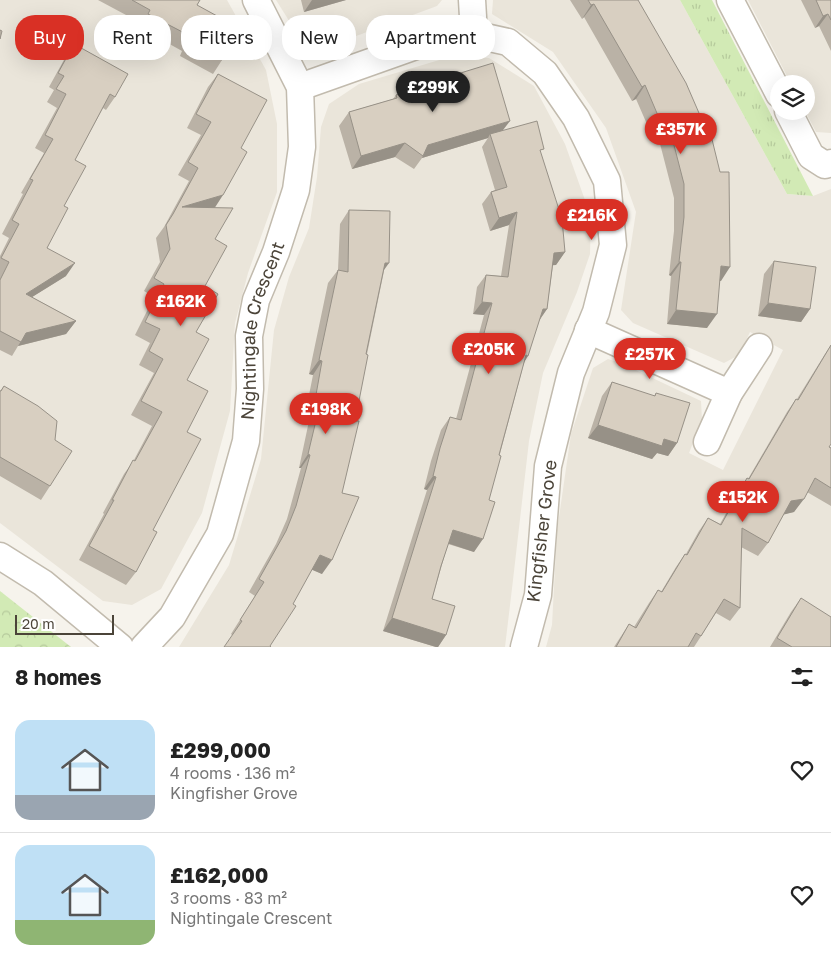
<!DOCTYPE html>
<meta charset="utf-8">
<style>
body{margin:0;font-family:"Golos Text",sans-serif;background:#f2f2f2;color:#222;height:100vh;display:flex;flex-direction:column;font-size:19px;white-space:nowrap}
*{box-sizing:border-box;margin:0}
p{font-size:16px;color:#767676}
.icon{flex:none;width:28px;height:28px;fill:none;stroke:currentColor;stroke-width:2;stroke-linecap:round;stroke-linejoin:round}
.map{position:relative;height:647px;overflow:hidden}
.sheet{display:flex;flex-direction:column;background:#fff;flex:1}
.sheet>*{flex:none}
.top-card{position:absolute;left:15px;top:15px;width:500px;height:45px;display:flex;gap:10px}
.fabs{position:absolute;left:770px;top:75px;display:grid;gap:10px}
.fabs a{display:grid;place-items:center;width:45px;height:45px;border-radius:50%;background:#fff;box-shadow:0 5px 20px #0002;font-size:25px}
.scale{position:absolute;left:15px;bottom:12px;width:99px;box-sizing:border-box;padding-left:5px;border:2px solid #4b4439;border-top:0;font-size:14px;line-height:18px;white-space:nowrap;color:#4b4439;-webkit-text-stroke:4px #fff;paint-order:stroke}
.price{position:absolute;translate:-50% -42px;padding:0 11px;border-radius:18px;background:#d93025;color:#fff;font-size:16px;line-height:32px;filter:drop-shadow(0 1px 2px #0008)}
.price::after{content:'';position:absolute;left:50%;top:30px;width:15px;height:11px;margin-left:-8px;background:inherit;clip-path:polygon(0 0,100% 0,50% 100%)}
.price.current{background:#222;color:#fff}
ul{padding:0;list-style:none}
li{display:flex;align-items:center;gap:15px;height:125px;padding:0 15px}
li+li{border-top:1px solid #e0e0e0}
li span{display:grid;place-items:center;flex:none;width:140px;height:100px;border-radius:15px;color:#555}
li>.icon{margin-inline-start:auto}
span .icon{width:60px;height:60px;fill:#fffc;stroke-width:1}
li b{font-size:21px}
h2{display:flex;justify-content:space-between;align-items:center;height:60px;padding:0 15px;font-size:21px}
.tag{padding:0 18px;border-radius:20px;background:#fff;box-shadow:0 5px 20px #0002;font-size:18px;line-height:45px}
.tag.current{background:#d93025;color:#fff}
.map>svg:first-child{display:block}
.residential{fill:#eae5da}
.grass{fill:url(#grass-tufts)}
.park{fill:url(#park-crowns)}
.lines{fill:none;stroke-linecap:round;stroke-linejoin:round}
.minor-casing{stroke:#c2bbae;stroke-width:29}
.minor{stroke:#fff;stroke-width:26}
.wall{fill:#bab2a6}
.shaded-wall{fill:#979187}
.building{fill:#d8cfc1;stroke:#979187}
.labels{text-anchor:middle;stroke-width:4;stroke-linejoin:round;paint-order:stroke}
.street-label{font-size:18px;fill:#4b4439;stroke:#fff}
</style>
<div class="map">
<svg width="831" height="647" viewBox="0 0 831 647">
<defs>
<pattern id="grass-tufts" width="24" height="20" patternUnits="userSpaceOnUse" patternTransform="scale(1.25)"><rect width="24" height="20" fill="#d2eab5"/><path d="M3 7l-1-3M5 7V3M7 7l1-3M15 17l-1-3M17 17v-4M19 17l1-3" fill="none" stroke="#b6ca9c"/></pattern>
<pattern id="park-crowns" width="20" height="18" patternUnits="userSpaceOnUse" patternTransform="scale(1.25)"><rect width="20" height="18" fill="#d2eab5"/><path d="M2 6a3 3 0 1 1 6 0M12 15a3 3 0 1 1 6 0" fill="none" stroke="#b6ca9c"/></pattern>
</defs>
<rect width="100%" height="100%" fill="#f6f3ec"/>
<path class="residential" d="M0,0h227l39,70 11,54v68l-29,81 -13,50 -5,88 -28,102 -41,76 -29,16 -29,-4 -103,-78z
M276,0h166l-5,6 -124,46 -15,-17z
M493,0h187l107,194 26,2 18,-7v458h-285l6,-22 5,-94 14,-97 22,-66 15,-9 15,5 78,37 1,19 -13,33 34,17 60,-120 -33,-18 -11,23 -15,8 -91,-40 -12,-13 15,-98 -30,-84 -53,-76 -61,-38z
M748,0h83v133l-15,-1 -11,-21h1v-27h-15z
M456,55l33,3 45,28 31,58 26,73 -1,37 -13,38 -34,81 -14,68 -16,139 -8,67h-326l50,-82 32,-106 13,-129 15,-53 20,-49 8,-51 4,-50 8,-23 30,-20z"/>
<path class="grass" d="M680,0h32l101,196 -26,-2z"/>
<path class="park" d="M0,591l71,56h-71z"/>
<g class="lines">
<defs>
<g id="minor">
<path d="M472,0l2,34"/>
<path d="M730,0l49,94"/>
<path d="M300,87l158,-56 50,11 37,31 31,45 31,63 6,64 -17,67 -25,61 -23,93 -10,129 -14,52"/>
<path d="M788,111l23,45 14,9 6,-2"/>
<path d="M588,330l141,63"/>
<path d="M707,442l22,-49 30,-46"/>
<path d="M0,556l43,27 77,64"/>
<path id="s1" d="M144,647l28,-30 48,-83 26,-93 4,-52 -1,-53 7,-36 20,-48 20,-62 6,-43 -2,-60 -44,-87"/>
</g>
</defs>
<use href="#minor" class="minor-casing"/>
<use href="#minor" class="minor"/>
</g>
<path class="wall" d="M98,0h102l-3,5 25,55 -9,14 -33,-18 2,-5 -43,-24 2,-4z
M301,0h45l-42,12z
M570,0h68l83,281h-1l-13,47 -40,-4 4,-48 -2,-1 5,-44v-33l-16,-62 -5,2 -17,-39 -4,2 -48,-84 -2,2z
M801,0h30v51l-12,-25 -4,2z
M74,44l41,53 -9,13 -3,-2 -28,52 -11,46 -17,42 19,28 -34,21 44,24 -10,13 -48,12 -6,10 -12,-6v-94l9,-18 -7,-4 21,-40 -2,-1 23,-40 -9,-5 22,-40 -10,-6 7,-12 -5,-3 16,-29z
M218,74l23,74 -27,60 1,31 -10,47 -18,94v52l-34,98 -17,42 -10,13 -47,-25 25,-46 -1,-1 21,-39 10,-14 18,-34 -21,-11 23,-42 -15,-8 11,-22 -15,-8 19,-38 -10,-6 16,-29 -4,-24 8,-11 25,-46 -11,-6 23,-40 -14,-7 21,-41z
M441,79l61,52 39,23 24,98 -9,13h-3l-6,44 -8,12 -15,42 -50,189 -26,-8 -16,55 14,36 -8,12h-2l-53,-16 44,-141 -3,-1 7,-28 10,-31 9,-13 6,2 28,-104 -11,-1 4,-27 9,-12 15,1 8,-51 -19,6 -8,-27 9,-12 4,-2 -13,-43 6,-9 -66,20 -8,11 -19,-12 -43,12 -13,-43 10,-14 44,-13 3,-4 43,-13z
M349,210l35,61 -62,303 -10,-5 -80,66 -1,-1 24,-38 -6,-4 27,-48 11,-25 14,-51h-2l10,-47 -5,-1 9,-45 -4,-1 19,-91 10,-13 2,-46z
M774,261l36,48 -9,13 -43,-6 6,-42z
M831,345l-2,102 2,1v58l-24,-14 -13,20 -10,2 -16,29 -10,13 -17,-9 -1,61 -10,13 -14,-8 -22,34h-80l15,-23 5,3 15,-24 9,-13 3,2 15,-25 9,-13h1l13,-23 9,-13 12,6 18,-32 10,-13 39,-67 9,-13h1l28,-45z
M612,382l42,14 2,-3 21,50 -9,13 -11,-3 -5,6 -64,-21 14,-42z
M4,386l46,100 -9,14 -41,-24v-85z
M801,598l30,49h-61l21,-35z"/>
<path class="shaded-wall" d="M312,0h34l-42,12z
M594,4l-10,13 -2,2 9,-14z
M828,14l-9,12 -4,2 8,-12z
M645,85l-9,14 -4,2 10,-14z
M510,121l-10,13h-10l-2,4 -66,20 6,-13z
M668,122l-10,14 -5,2 9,-13z
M405,143l-10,14 -43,12 9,-13z
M223,195l-9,14 -32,-2z
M517,212l-8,13 -19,6 9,-13z
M565,252l-9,13 -11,1 9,-13z
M679,262h2l-10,14 -2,-1z
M75,263l-9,13 -50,31 10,-13z
M385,263h4l-10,14z
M721,266l9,1 -9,14 -10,-1z
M482,302l10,1 -8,12 -11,-1z
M768,303l42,6 -9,13 -43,-6z
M543,309h4l-9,13z
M676,310l41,4 -10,14 -40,-4z
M76,321l-10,13 -48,12 8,-13z
M526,355l2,1 -8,13z
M319,360l3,1 -9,14 -4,-1z
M314,406l5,2 -10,13 -5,-1z
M598,425l66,14 13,4 -9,13 -11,-3 -5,6 -64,-21z
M308,454l2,1 -9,13h-2z
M433,476l3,1 -9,13 -3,-1z
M804,499l-10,13 -12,3 9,-14z
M453,530l30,9 -9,13 -30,-10z
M320,555l12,5 -10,14 -12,-5z
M392,618l54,17 -8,12h-2l-53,-16z"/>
<path class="building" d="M132,0h68l-3,5 42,23 -17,32 -33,-18 3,-5 -44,-23 2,-4z
M588,0h50l48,83 16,37 5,-1 13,53h9l1,95 -9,-1 -4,48 -41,-4 5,-48h-2l5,-45v-33l-16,-62 -6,3 -17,-40 -3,2 -48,-83 -3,1z
M816,0h15v20l-3,-6 -5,2z
M0,30l2,1 -2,8z
M74,44l54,30 -13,23 -5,-3 -35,66 11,6 -22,40 4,2 -21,40 28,15 -49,31 50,27 -50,12 -5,9 -21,-11v-51l9,-18 -8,-4 18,-34 -7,-4 21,-40 -3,-1 23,-40 -8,-4 21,-41 -10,-5 8,-13 -6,-3z
M493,63l17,58 -82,24 -5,11 -18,-13 -44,13 -12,-44 48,-14 -1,-3 46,-14 -1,-2z
M218,74l49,26 -26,48 6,4 -24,43 -41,12 51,1 -18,31 12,7 -22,40 13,8 -22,38 13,7 -22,41 21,11 -21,41 14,7 -48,91 4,2 -21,40 -47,-26 25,-46h-2l21,-40 2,1 27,-49 -21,-11 22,-42 -14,-8 11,-22 -15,-7 19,-38 -10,-6 16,-29 -4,-24 7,-11 25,-46 -10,-6 23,-40 -15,-8z
M537,121l7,28 -4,1 22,69 3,33 -11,1 -7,56h-4l-15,47 -2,-1 -27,100 2,1 -12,44 6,2 -12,37 -30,-9 -12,36 -9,33 23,7 -9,29 -54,-17 44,-141 -3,-1 7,-28 10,-31 11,3 31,-117 -10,-1 4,-27 22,2 9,-65 -18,6 -8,-26 16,-5 -17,-53z
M349,210l41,1 -1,52h-4l-14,67 -5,24 2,1 -13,66h4l-17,72 17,4 -27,63 -12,-5 -27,49 3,2 -26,40 1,1h-47l18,-26 -2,-1 24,-38 -5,-3 27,-48 10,-25 14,-51 -2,-1 11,-46 -5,-2 8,-45 -3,-1 19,-90 10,2z
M774,261l42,6 -6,42 -42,-6z
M831,345v99l-2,3 2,1v40l-16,-10 -11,21 -13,2 -23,42 -26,-15 -2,80 -16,-9 -23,37 -5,-3 -8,14h-72l13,-23 7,4 22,-38 4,2 23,-38 2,1 21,-37 13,7 26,-47 2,1 47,-80 2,1z
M612,382l43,14 1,-3 34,10 -13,40 -13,-4 -2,7 -64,-21z
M4,386l34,20 19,15 -2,19 17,11 -22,35 -50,-29v-66h1z
M801,598l30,19v30h-39l-15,-9z"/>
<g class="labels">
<g class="street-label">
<text dy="6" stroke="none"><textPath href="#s1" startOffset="346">Nightingale Crescent</textPath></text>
<text transform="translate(542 531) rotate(-83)" y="6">Kingfisher Grove</text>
</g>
</g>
</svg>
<div class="fabs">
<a><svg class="icon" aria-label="layers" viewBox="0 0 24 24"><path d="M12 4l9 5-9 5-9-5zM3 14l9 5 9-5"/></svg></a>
</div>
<div class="scale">20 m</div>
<b class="price current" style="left:433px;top:113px">£299K</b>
<b class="price" style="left:681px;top:155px">£357K</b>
<b class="price" style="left:592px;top:241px">£216K</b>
<b class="price" style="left:181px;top:327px">£162K</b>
<b class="price" style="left:489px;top:375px">£205K</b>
<b class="price" style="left:650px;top:380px">£257K</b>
<b class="price" style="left:326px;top:435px">£198K</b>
<b class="price" style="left:743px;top:523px">£152K</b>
<div class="top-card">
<a class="tag current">Buy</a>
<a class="tag">Rent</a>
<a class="tag">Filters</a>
<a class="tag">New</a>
<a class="tag">Apartment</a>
</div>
</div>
<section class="sheet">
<h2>8 homes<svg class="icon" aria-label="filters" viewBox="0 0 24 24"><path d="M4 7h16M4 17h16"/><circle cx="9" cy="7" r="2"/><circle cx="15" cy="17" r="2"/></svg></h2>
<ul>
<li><span style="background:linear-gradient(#bfe0f5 75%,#9aa5b1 0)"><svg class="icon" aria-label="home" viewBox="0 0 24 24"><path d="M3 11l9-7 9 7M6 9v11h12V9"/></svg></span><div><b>£299,000</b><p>4 rooms · 136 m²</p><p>Kingfisher Grove</p></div><svg class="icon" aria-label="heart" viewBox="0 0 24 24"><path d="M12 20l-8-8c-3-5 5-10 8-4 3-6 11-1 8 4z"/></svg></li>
<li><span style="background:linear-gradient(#bfe0f5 75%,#8fb573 0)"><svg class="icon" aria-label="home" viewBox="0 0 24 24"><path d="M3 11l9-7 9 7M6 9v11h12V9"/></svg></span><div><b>£162,000</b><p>3 rooms · 83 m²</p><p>Nightingale Crescent</p></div><svg class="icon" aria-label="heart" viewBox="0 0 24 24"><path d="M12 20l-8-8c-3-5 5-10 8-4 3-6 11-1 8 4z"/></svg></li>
</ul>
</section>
